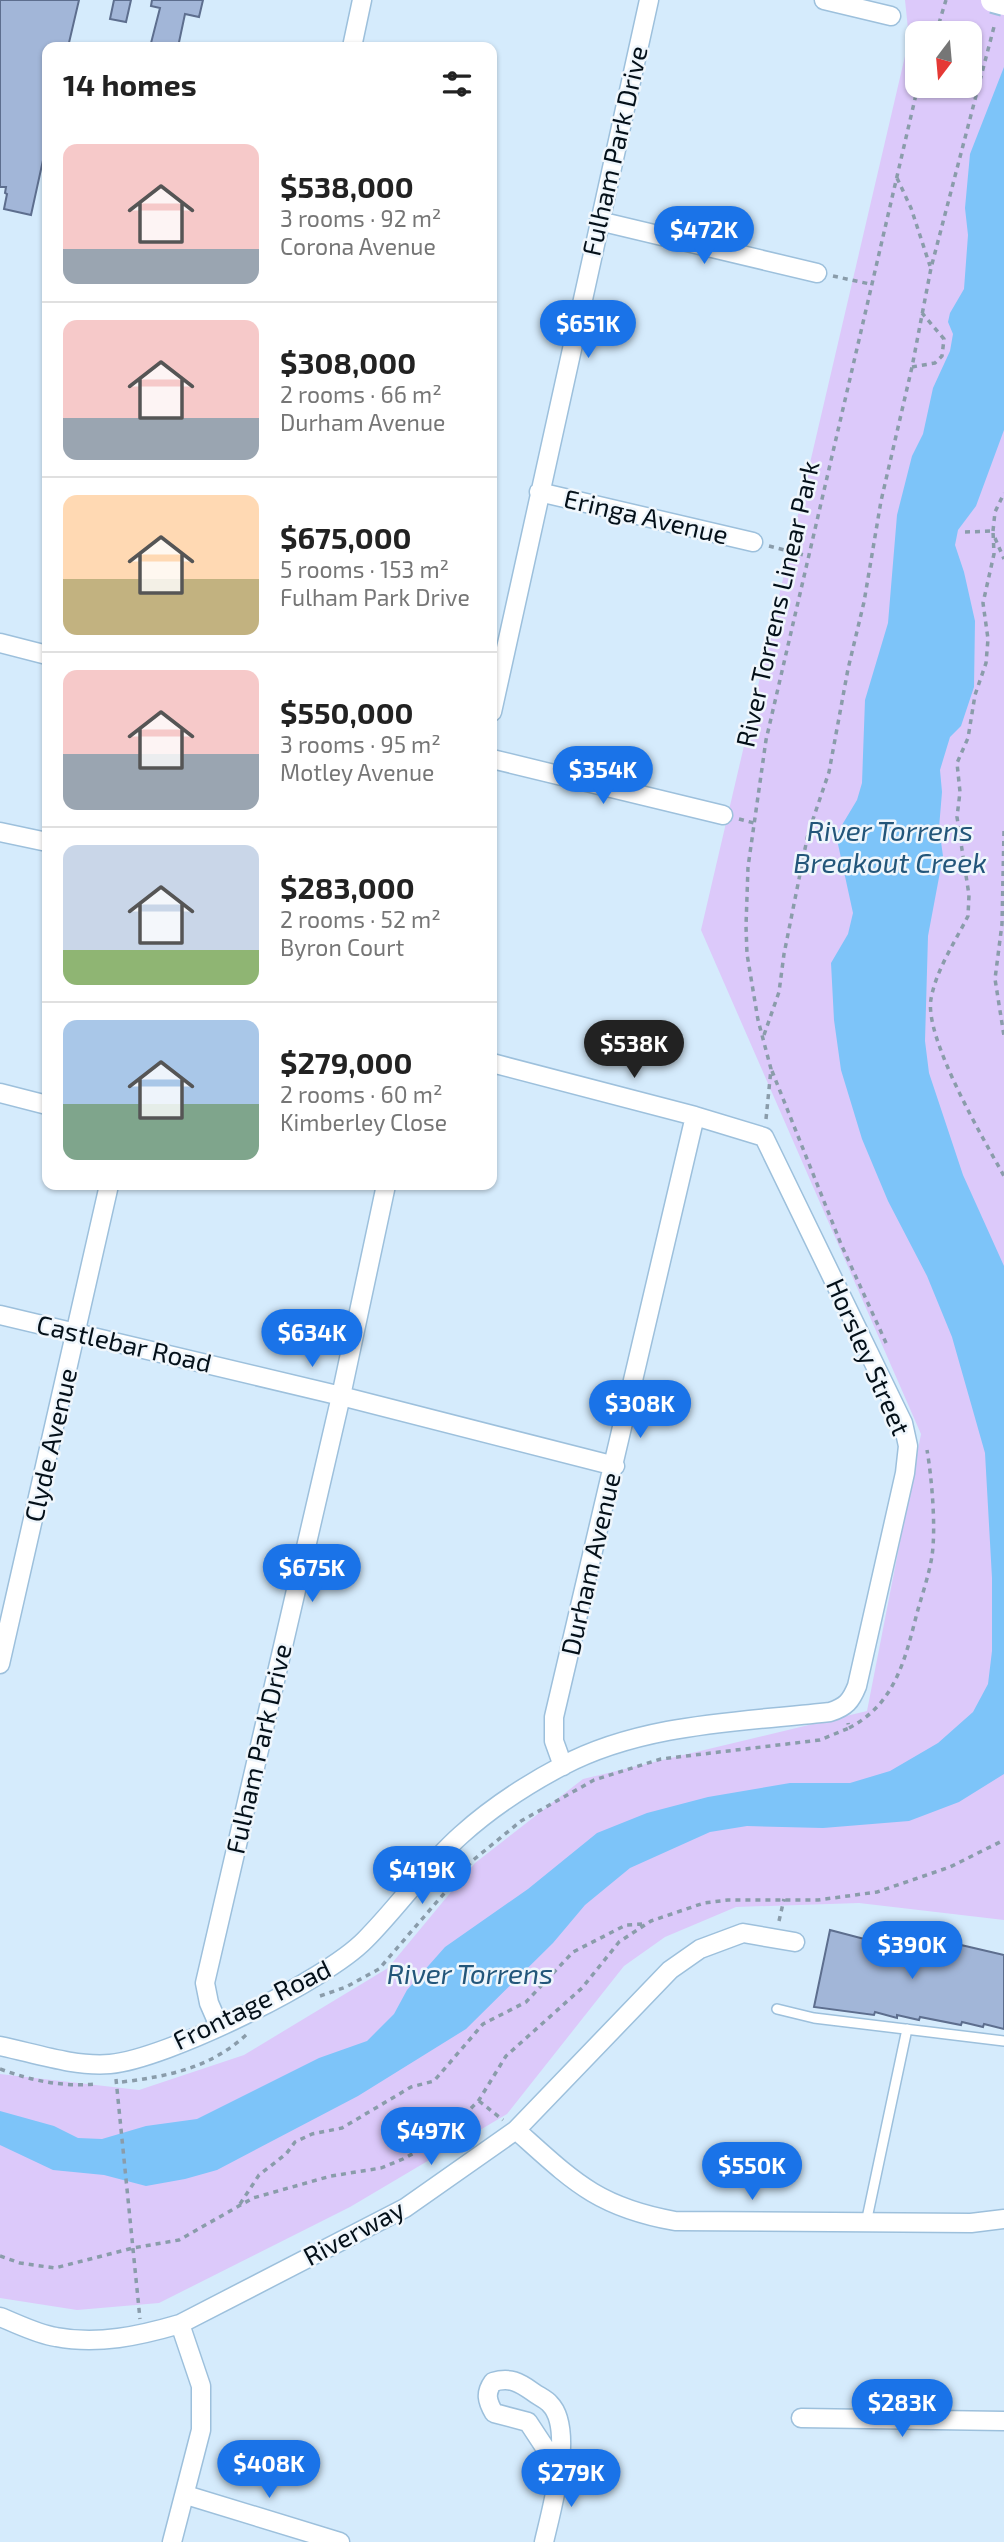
<!DOCTYPE html>
<meta charset="utf-8">
<style>
body{margin:0;font-family:"Exo 2",sans-serif;background:#f6f6f6;color:#222;height:100vh;display:flex;flex-direction:column;font-size:26px;white-space:nowrap}
*{box-sizing:border-box;margin:0}
p{font-size:23px;color:#767676}
.icon{flex:none;width:38px;height:38px;fill:none;stroke:currentColor;stroke-width:2;stroke-linecap:round;stroke-linejoin:round}
.map{position:relative;flex:1;overflow:hidden}
.drawer{position:absolute;left:42px;top:42px;width:455px;height:1148px;display:flex;flex-direction:column;background:#fff;border-radius:14px;box-shadow:0 2px 5px #0004}
.drawer>*{flex:none}
.needle{width:46px;rotate:196deg}
.fabs{position:absolute;left:905px;top:21px;display:grid;gap:14px}
.fabs a{display:grid;place-items:center;width:77px;height:77px;border-radius:14px;background:#fff;box-shadow:0 2px 5px #0004;font-size:35px}
.price{position:absolute;translate:-50% -60px;padding:0 16px;border-radius:24px;background:#1a73e8;color:#fff;font-size:23px;line-height:46px;filter:drop-shadow(0 2px 4px #0008)}
.price::after{content:'';position:absolute;left:50%;top:42px;width:21px;height:16px;margin-left:-10px;background:inherit;clip-path:polygon(0 0,100% 0,50% 100%)}
.price.active{background:#222;color:#fff}
ul{padding:0;list-style:none}
li{display:flex;align-items:center;gap:21px;height:175px;padding:0 21px}
li+li{border-top:2px solid #e0e0e0}
li span{display:grid;place-items:center;flex:none;width:196px;height:140px;border-radius:14px;color:#555}
li>.icon{margin-inline-start:auto}
span .icon{width:84px;height:84px;fill:#fffc;stroke-width:1}
li b{font-size:30px}
h2{display:flex;justify-content:space-between;align-items:center;height:84px;padding:0 21px;font-size:30px}
.map>svg:first-child{display:block}
.green{fill:#dcc9fa;fill-rule:evenodd}
.water{fill:#7dc4f9}
.building{fill:#a2b6d8;stroke:#5d6e8e;stroke-width:2}
.lines{fill:none;stroke-linecap:round;stroke-linejoin:round}
.service-casing{stroke:#9dc0dc;stroke-width:12}
.minor-casing{stroke:#9dc0dc;stroke-width:21}
.path{stroke:#8a9caa;stroke-width:3.5;stroke-dasharray:5 5;stroke-linecap:butt}
.service{stroke:#fff;stroke-width:9}
.minor{stroke:#fff;stroke-width:18}
.secondary-bridge-casing{stroke:#9dc0dc;stroke-width:28;stroke-linecap:butt}
.secondary-bridge{stroke:#fff;stroke-width:24}
.labels{text-anchor:middle;stroke-width:5;stroke-linejoin:round;paint-order:stroke}
.street-label{font-size:26px;fill:#041019;stroke:#eff6fc}
.water-label{font-size:28px;font-style:italic;fill:#23567a;stroke:#eff6fc}
</style>
<div class="map">
<svg width="1004" height="2542" viewBox="0 0 1004 2542">
<rect width="100%" height="100%" fill="#d5ebfc"/>
<path class="green" d="M905,0h99v1920l-145,-17 -123,4 -71,30 -41,29 -117,148 -157,93 -191,96 -82,7 -77,-12v-224l139,16 105,-35 144,-87 87,-105 108,-84 284,-68 54,-277 -220,-504 208,-891zM917,33h53v53h-53z"/>
<path class="water" d="M1004,67v363l-28,76 -18,24 -3,15 9,27 11,49 -1,66 -13,39 -11,11 -10,33 2,22 -3,36 4,28 -15,80 -3,105 4,32 34,102 41,91v508l-45,28 -50,19 -86,7 -76,-2 -37,6 -80,36 -45,37 -32,38 -87,86 -108,67 -141,74 -32,9 -39,7 -42,-11 -51,-5 -53,-25v-34l54,15 24,12 24,1 44,-13 51,-7 122,-61 48,-17 27,-27 13,-24 38,-43 83,-58 69,-56 50,-20 61,-16 82,-14h60l40,-12 48,-28 35,-31 15,-28 4,-33v-73l-7,-125 -33,-116 -25,-61 -39,-75 -26,-62 -21,-69 -7,-50 -3,-57 17,-29 5,-21 -17,-78 21,-35 5,-17 3,-83 23,-77 9,-108 15,-59 11,-22 10,-46 17,-37 3,-17 -5,-12 2,-9 14,-24 4,-54 -3,-27 5,-54z"/>
<path class="building" d="M0,0h79l-11,47h-21v95l-16,73 -27,-6 3,-15 -2,-1 1,-6h-6z
M114,0h17l-5,22 -16,-3z
M152,0h51l-4,17 -14,-3 -7,33h-28l10,-39 -9,-2z
M830,1930l42,11 1,-5 43,10 1,-6 43,10 1,-5 43,10v74l-20,-5 -1,3 -21,-5 -1,3 -41,-8 -1,3 -22,-5v3l-22,-6 -1,3 -60,-8z"/>
<g class="lines">
<defs>
<path id="service" d="M777,2009l37,9 190,23
M866,2223l41,-194"/>
<path id="minor" d="M824,0l67,16
M352,47l10,-47
M599,221l218,52
M539,492l214,50
M0,643l47,12
M492,712l157,-712
M492,759l231,56
M0,832l47,10
M0,1093l47,12
M0,1315l341,81 274,70
M0,1664l109,-479
M563,1766l-9,-25v-24l141,-601
M219,2026l-10,-23 -4,-20 136,-587 45,-211
M0,2046c34,7 74,21 110,18 56,-5 215,-83 255,-124 33,-33 61,-74 96,-105 30,-27 65,-50 101,-69 81,-43 179,-44 268,-54 16,-5 21,-11 27,-26l48,-213 3,-27 -5,-23 -139,-286 -69,-21 -203,-53
M516,2130c57,51 81,77 159,91l296,2 33,-4
M0,2317c18,7 37,17 56,20 42,8 83,-1 124,-13l225,-116 111,-78 154,-160 30,-21 43,-16 52,9
M801,2418l203,3
M186,2495l154,47
M172,2542l29,-112v-44l-21,-62
M544,2542c7,-31 31,-113 6,-138 -4,-5 -12,-8 -17,-12 -14,-10 -23,-15 -40,-10 -8,11 -6,19 1,31l34,9 31,47"/>
</defs>
<use href="#service" class="service-casing"/>
<use href="#minor" class="minor-casing"/>
<path class="path" d="M936,33l10,-33
M897,178l14,30 19,58
M833,276l37,8
M912,367l23,-4 7,-7 2,-17 -22,-26
M993,531l2,-19 9,-19
M965,532l28,-1 1,23 -11,49 5,36 -2,24 -11,32 -7,43 -11,25 3,29 -3,25 12,78 -1,21c-13,26 -32,54 -37,83 -7,39 53,141 73,177
M995,538l9,21
M769,546l39,10
M739,819l15,4
M1004,831l-2,93 -7,55 9,57
M764,1035l15,-43 5,-38 24,-120 21,-62 19,-103 16,-67 17,-101 31,-134 19,-99 64,-245
M772,1071l69,173 46,101
M766,1119l5,-50 -13,-49 -11,-66 -1,-28 2,-59 18,-127 152,-654
M849,1728c46,-24 56,-68 68,-115 5,-18 12,-38 15,-57 4,-28 0,-77 -5,-106
M779,1921l5,-22
M320,1996l26,-9 33,-18 93,-108 49,-40 73,-41 67,-21 159,-19 29,-12 -1,-5
M0,2069c33,12 61,18 97,15
M116,2079l24,240
M122,2082c47,-6 88,-14 124,-47
M479,2101l24,19
M240,2204l19,-29 27,-21 9,-12 17,-8 30,-6 69,-41 23,-6 49,-57 43,-22 47,-50 53,-27 17,-1
M0,2256l20,7 35,5 78,-20 46,-8 74,-42 78,-22 50,-8 22,-9 37,-20 12,-11 27,-28 27,-44 76,-68 37,-46 32,-21 53,-18 24,-3h90l59,-8 73,-25 54,-27"/>
<use href="#service" class="service"/>
<use href="#minor" class="minor"/>
<defs>
<path id="secondary-bridge" d="M993,0l11,3"/>
</defs>
<use href="#secondary-bridge" class="secondary-bridge-casing"/>
<use href="#secondary-bridge" class="secondary-bridge"/>
</g>
<g class="labels">
<g class="street-label">
<text transform="translate(615 151) rotate(-77)" y="9">Fulham Park Drive</text>
<text transform="translate(646 517) rotate(13)" y="9">Eringa Avenue</text>
<text transform="translate(778 604) rotate(-77)" y="9">River Torrens Linear Park</text>
<text transform="translate(124 1344) rotate(13)" y="9">Castlebar Road</text>
<text transform="translate(868 1357) rotate(66)" y="9">Horsley Street</text>
<text transform="translate(51 1445) rotate(-77)" y="9">Clyde Avenue</text>
<text transform="translate(591 1564) rotate(-77)" y="9">Durham Avenue</text>
<text transform="translate(259 1749) rotate(-77)" y="9">Fulham Park Drive</text>
<text transform="translate(252 2005) rotate(-26)" y="9">Frontage Road</text>
<text transform="translate(354 2233) rotate(-28)" y="9">Riverway</text>
</g>
<g class="water-label">
<text x="890" y="841">River Torrens<tspan x="890" dy="32">Breakout Creek</tspan></text>
<text x="470" y="1984">River Torrens</text>
</g>
</g>
</svg>
<div class="fabs">
<a><svg class="needle" viewBox="-14 -14 28 28"><path d="M0-13l5 13h-10z" fill="#e53935"/><path d="M0 13l5-13h-10z" fill="#767676"/></svg></a>
</div>
<b class="price" style="left:704px;top:266px">$472K</b>
<b class="price" style="left:588px;top:360px">$651K</b>
<b class="price" style="left:603px;top:806px">$354K</b>
<b class="price active" style="left:634px;top:1080px">$538K</b>
<b class="price" style="left:312px;top:1369px">$634K</b>
<b class="price" style="left:640px;top:1440px">$308K</b>
<b class="price" style="left:312px;top:1604px">$675K</b>
<b class="price" style="left:422px;top:1906px">$419K</b>
<b class="price" style="left:912px;top:1981px">$390K</b>
<b class="price" style="left:431px;top:2167px">$497K</b>
<b class="price" style="left:752px;top:2202px">$550K</b>
<b class="price" style="left:902px;top:2439px">$283K</b>
<b class="price" style="left:269px;top:2500px">$408K</b>
<b class="price" style="left:571px;top:2509px">$279K</b>
<section class="drawer">
<h2>14 homes<svg class="icon" aria-label="filters" viewBox="0 0 24 24"><path d="M4 7h16M4 17h16"/><circle cx="9" cy="7" r="2"/><circle cx="15" cy="17" r="2"/></svg></h2>
<ul>
<li><span style="background:linear-gradient(#f6c9c9 75%,#9aa5b1 0)"><svg class="icon" aria-label="home" viewBox="0 0 24 24"><path d="M3 11l9-7 9 7M6 9v11h12V9"/></svg></span><div><b>$538,000</b><p>3 rooms · 92 m²</p><p>Corona Avenue</p></div></li>
<li><span style="background:linear-gradient(#f6c9c9 70%,#9aa5b1 0)"><svg class="icon" aria-label="home" viewBox="0 0 24 24"><path d="M3 11l9-7 9 7M6 9v11h12V9"/></svg></span><div><b>$308,000</b><p>2 rooms · 66 m²</p><p>Durham Avenue</p></div></li>
<li><span style="background:linear-gradient(#ffd9b3 60%,#c2b280 0)"><svg class="icon" aria-label="home" viewBox="0 0 24 24"><path d="M3 11l9-7 9 7M6 9v11h12V9"/></svg></span><div><b>$675,000</b><p>5 rooms · 153 m²</p><p>Fulham Park Drive</p></div></li>
<li><span style="background:linear-gradient(#f6c9c9 60%,#9aa5b1 0)"><svg class="icon" aria-label="home" viewBox="0 0 24 24"><path d="M3 11l9-7 9 7M6 9v11h12V9"/></svg></span><div><b>$550,000</b><p>3 rooms · 95 m²</p><p>Motley Avenue</p></div></li>
<li><span style="background:linear-gradient(#c9d6e8 75%,#8fb573 0)"><svg class="icon" aria-label="home" viewBox="0 0 24 24"><path d="M3 11l9-7 9 7M6 9v11h12V9"/></svg></span><div><b>$283,000</b><p>2 rooms · 52 m²</p><p>Byron Court</p></div></li>
<li><span style="background:linear-gradient(#a9c7e8 60%,#7fa58c 0)"><svg class="icon" aria-label="home" viewBox="0 0 24 24"><path d="M3 11l9-7 9 7M6 9v11h12V9"/></svg></span><div><b>$279,000</b><p>2 rooms · 60 m²</p><p>Kimberley Close</p></div></li>
</ul>
</section>
</div>
